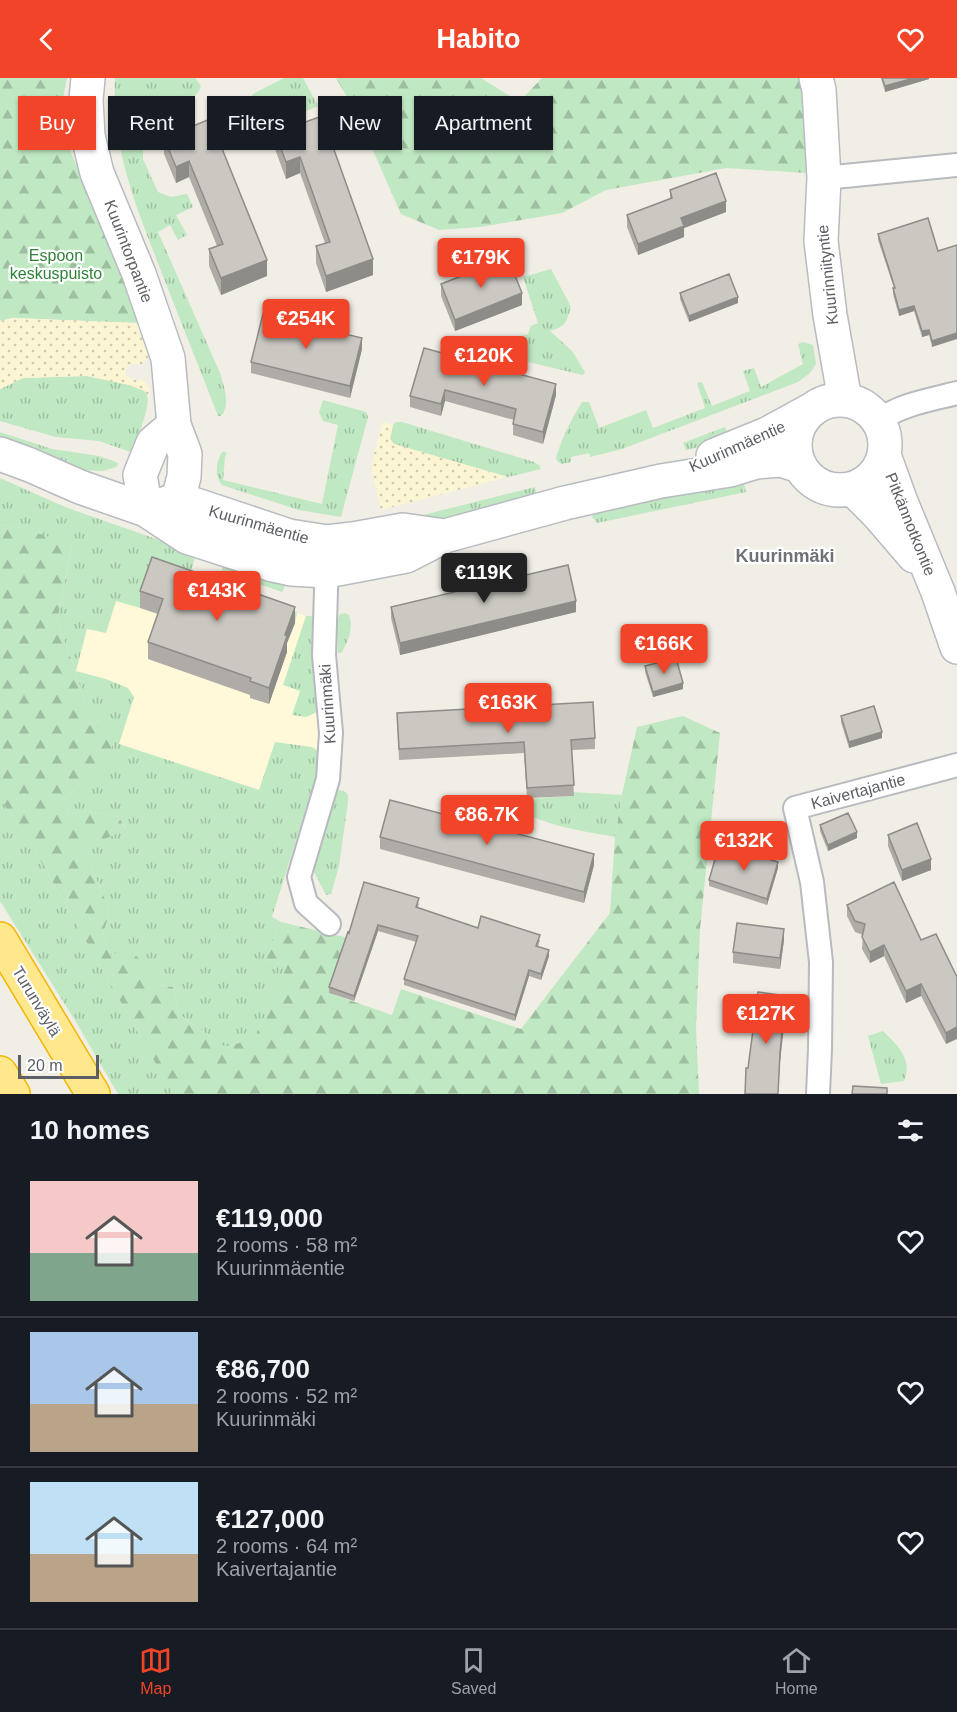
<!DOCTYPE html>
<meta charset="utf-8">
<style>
body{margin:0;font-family:Helvetica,sans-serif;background:#20242c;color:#f1f3f6;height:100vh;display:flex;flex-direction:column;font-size:22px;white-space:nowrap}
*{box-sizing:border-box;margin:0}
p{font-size:20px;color:#9ea1a6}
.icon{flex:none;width:33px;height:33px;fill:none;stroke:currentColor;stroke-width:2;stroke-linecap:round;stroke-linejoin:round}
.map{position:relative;height:1016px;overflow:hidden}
.sheet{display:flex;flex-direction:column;background:#171b24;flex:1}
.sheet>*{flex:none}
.guide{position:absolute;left:18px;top:18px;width:600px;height:54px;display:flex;gap:12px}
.scale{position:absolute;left:18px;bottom:15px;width:81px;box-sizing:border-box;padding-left:6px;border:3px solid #5c6066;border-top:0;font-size:16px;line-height:21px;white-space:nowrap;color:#5c6066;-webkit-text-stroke:4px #fff;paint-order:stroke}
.price{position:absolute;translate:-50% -51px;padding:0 14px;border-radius:6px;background:#f14429;color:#fff;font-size:20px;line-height:39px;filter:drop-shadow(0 2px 3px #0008)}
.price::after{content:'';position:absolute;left:50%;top:36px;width:18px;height:14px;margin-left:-9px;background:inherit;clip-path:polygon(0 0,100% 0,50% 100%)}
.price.selected{background:#222;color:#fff}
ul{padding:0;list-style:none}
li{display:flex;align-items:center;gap:18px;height:150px;padding:0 30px}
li+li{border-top:2px solid #363941}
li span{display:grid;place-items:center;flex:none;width:168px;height:120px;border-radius:0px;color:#555}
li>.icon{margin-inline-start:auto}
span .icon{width:72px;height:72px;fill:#fffc;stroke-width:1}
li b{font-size:26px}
h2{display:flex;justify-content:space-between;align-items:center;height:72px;padding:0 30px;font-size:26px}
.tag{padding:0 21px;border-radius:0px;background:#171b24;box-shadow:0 2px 4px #0004;font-size:21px;line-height:54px}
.tag.selected{background:#f14429;color:#fff}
header{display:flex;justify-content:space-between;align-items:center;height:78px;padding:0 30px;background:#f14429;color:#fff;font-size:27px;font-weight:800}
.menu{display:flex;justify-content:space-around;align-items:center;height:84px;border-top:2px solid #363941;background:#171b24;font-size:16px;color:#9ea1a6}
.menu a{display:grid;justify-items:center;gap:3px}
.menu .selected{color:#f14429}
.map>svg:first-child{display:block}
.commercial{fill:#fff9da}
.grass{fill:url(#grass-tufts)}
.forest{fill:url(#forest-firs)}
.sand{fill:url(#sand-dots)}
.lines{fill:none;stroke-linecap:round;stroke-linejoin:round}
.street-casing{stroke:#b7babf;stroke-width:26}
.secondary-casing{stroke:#b8bbc1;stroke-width:36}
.highway-casing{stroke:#f4b600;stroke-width:36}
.street{stroke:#fff;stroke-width:22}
.secondary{stroke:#fff;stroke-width:33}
.highway{stroke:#ffe88c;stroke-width:33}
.wall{fill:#afaca7}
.shaded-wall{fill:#8e8c88}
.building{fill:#cbc8c2;stroke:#8e8c88;stroke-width:1.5}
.labels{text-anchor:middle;stroke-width:4.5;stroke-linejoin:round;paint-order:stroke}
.street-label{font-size:16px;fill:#5c6066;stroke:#fff}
.park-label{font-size:16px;fill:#308239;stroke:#fff}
.neighbourhood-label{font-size:18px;font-weight:bold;fill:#6d7278;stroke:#fff}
</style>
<header><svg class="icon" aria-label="back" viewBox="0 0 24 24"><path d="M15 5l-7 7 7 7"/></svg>Habito<svg class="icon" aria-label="heart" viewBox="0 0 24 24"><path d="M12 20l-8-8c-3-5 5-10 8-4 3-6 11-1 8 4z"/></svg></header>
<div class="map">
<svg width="957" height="1016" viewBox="0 0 957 1016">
<defs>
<pattern id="grass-tufts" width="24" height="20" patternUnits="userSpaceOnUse" patternTransform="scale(1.5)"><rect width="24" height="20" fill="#c0e8c2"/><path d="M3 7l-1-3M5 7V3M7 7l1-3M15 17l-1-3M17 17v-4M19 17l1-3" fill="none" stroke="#9fbfa1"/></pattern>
<pattern id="forest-firs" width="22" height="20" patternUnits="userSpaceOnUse" patternTransform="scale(1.5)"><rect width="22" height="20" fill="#c0e8c2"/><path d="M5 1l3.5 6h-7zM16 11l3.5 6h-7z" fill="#9fbfa1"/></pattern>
<pattern id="sand-dots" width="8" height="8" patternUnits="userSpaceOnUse" patternTransform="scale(1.5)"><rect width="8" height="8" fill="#fcf5d3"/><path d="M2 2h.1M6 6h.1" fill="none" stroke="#cfcaaf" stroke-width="1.8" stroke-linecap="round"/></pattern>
</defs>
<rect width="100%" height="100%" fill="#f0eee5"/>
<path class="commercial" d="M72,466l118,30 116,42h8l9,138 -63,36 -142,-46 -12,-65 -30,-7z"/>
<path class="grass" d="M115,0h80l6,8 -2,5 -39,44 -14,9 -3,6v9l15,33 13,5 16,-3 6,13 -17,8 11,20 -9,5 -8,-15 -12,7 62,141c4,14 11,31 1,43h-3c-18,-47 -37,-93 -55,-140 -26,-68 -51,-123 -48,-198z
M284,0h19l15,28 -36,16 -19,24 -24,-31 14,-21z
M551,191l20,38c-5,16 -5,19 -21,24l22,20 13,21 -2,3 -89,-21 -2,-3 6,-8 30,-9 3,-8 7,-3 -15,-46z
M803,264l10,3 3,19 -6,9 -12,9 -176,67 -32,8 -1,-4 -18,4v5l-9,2 -4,-2 -2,-4c6,-20 15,-38 26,-56h7l10,26 47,-18 7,18 52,-20 -8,-25 5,-1 10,24 38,-15 -7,-20 11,-3 7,19 42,-23 -5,-20z
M87,298c13,3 52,8 59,17 7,9 -10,48 -15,59l-32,-11 -43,-4 -56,-16v-32l23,-11z
M323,322l43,12 2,5 -27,100 -42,-7 -77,-25c-8,-10 -6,-22 0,-33h3l2,1 -2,4 -2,23 99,24 16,-79 -15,-4 -4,-9z
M396,344h6l132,40 5,3 2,4 -33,8 -114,-33 -4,-5 3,-14z
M725,349l5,13 -44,10 -3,-7z
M0,354l52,17 47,7 17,6 2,2 -2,3 -14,4 -21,-1 -81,-25z
M0,400l65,29 131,46 -6,22 107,37 -2,11 -142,-50 -13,35 -24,-7 -10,32 -19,-4 -11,42 30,8 22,9 6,9 -15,47 140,46 16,-48 37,5 11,7 -51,163 9,5 -16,38 22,6 -33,74 -29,7 -46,-33 -6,-27 -21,-3 -42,-29 -7,-21 7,-23 -27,-63 43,-19 -7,-12 -31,-6 -20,3 -2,-17 46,-38 -21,-33 -15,-54 -19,-50 15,-77 -55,-18 -17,-2z
M743,402l3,12 -149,31 -5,-6 2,-4z
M535,409l1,6 -18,11 -66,14 -31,2 -2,-4z
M224,485l63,20 -5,9 -60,-21z
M345,535l4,2c5,13 -1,27 -8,38h-3l-1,-32 3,-7z
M306,538h8l6,87 -5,10 -9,4 -14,-2 8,-24 -17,-6z
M339,712l5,1 4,4v7l-9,64 -8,28 -5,1 -12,-23 -1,-10 23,-70z
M573,714l49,3 -7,42c-30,-6 -86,-12 -104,-37l62,-4z
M0,721l31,45 142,250h-55l-42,-72 -76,-121z
M883,953c15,15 30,28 21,50l-23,3 -13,-48z"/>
<path class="forest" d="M0,0h67l-6,30 8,40 49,116 21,59 -126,-5 -13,3z
M336,0h145l38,24 23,-24h259l6,95 -81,-5 -120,22 -44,23 -82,14 -41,3 -38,-16 -45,-102z
M0,447l17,2 55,17 -15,78 19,50 15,54 21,5v28l-46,38 2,17 20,-3 31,6 7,13 -43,18 27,63 -7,23 7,21 18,-6 22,19 3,16 20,3 6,27 46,33 29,-8 33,-73 -22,-6 16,-38 67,16 -19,55 63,22 9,-26 120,40 89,-116 5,-76 7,-42 15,-68 46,-11 37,17 -20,196 -4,99 3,66h-526l-142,-250 -31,-45z"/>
<path class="sand" d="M13,240l126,5 10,34 -7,7h-10l-7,5 1,6 6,4 13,2 5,8 -2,8 -3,-6 -16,-6 -42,-9 -64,2 -23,11v-68z
M383,344l10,3 -3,14 4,5 114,33 -127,33 -9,-38 1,-14z"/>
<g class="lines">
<defs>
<path id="street" d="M824,100l133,-13
M878,343c23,-17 52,-21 79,-28
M327,480l-3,97 7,78 -3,46 -29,98 7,26 23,21
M818,1016l2,-45 1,-87 -9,-80 -17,-74 162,-43"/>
<path id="secondary" d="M88,0l-2,22 2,36 9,37 42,101 29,84 6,67 11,29 -1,23 -6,22
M816,0l3,12 5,88 -3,63 9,74 15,85
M795 367a45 45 0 1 1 90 0a45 45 0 1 1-90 0Z
M0,376l30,11 50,22 66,23 41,27 86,28 18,4 36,2 79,-15 39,-20 120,-33 96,-22 69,-11 26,-8 25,-2 19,6
M884,377l17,47 37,90 19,55
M713,378l54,-22 44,-24
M853,411l25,25 36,42
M156,429l22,-8 111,37 38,6 26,-3 50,-9 42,6
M146,432l-6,-35 13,-32 21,-18"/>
<path id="highway" d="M0,861l93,155
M0,995l13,21"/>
</defs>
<use href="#street" class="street-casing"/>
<use href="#secondary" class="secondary-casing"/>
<use href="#highway" class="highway-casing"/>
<use href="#street" class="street"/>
<use href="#secondary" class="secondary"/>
<use href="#highway" class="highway"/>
</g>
<path class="wall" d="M881,0h48v1l-44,13z
M322,38l51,159 -47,17 -10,-29v-17l9,-3 -25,-70 -14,6 -11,-30v-16z
M210,41l57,157 -46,19 -12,-29v-17l8,-3 -28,-69 -13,6 -12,-29v-16z
M670,112l56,22 -42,16v9l-46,18 -11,-28v-12l43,-16z
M878,156l60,17 -6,96 -3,-12 -7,2 -8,-26 -15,5 -6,-22v-6h1l-16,-48z
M441,206l81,21 -67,26 -14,-35z
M680,215l58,10 -49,19 -9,-23z
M424,270l132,47 -13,49 -30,-9v-11l1,-4 -69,-19 -4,15 -31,-9v-11z
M362,271l-12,49 -99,-25v-11z
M140,513l155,32 -8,20v9l-18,52 -19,-6v-3l-102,-36v-17l10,-28 -18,-6z
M391,529l185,5 -176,43 -9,-37z
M645,588l38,23 -30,8 -8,-25z
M397,635l198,25v11l-23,1 2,46 -47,2 -3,-45 -125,7z
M841,638l41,22 -33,10 -8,-26z
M820,747l37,13 -29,13 -8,-20z
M888,757l43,35 -29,11 -14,-35z
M380,759l214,28 -10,38 -204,-54z
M778,790l-11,37 -58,-19v-6z
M419,825l-1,5 60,20 62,12 -2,7 11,9 -8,24 -12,-4 -14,45 -111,-36v-6l12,-37 -38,-11 -24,70 -25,-8v-6l20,-54z
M847,827l74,35 36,37 -11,67 -25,-48 -15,7 -22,-47 -14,7 -8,-14 1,-14 -8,-3 -8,-16z
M784,862l-4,29 -47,-6v-11z"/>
<path class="shaded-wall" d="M914,0h15v1l-44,13v-6z
M300,79v16l-14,6v-17z
M189,83v16l-13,6v-16z
M726,123v11l-42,16v9l-46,18v-11l43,-26z
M373,181v16l-47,17v-16z
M267,182v16l-46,19v-17z
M522,215v12l-67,26v-11z
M738,219v6l-49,19v-6z
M914,228v5l-15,5v-6z
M929,252v5l-7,2v-6z
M957,255v6l-25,8v-6z
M362,260v11l-12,49v-12z
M556,306v11l-13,49v-12z
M445,312v11l-4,15v-12z
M576,523v11l-176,43v-12z
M295,529v16l-8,20v9l-18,52v-16l16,-53z
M683,605v6l-30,8v-5z
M882,654v6l-33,10v-6z
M857,754v6l-29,13v-6z
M594,776v11l-10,38v-11z
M931,781v11l-29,11v-11z
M778,784v6l-11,37v-6z
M378,847v6l-24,70v-5z
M784,851v11l-4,29v-11z
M884,867v11l-14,7v-11z
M549,872v6l-8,24v-6z
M529,892v6l-14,45v-6z
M921,906v12l-15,7v-12z
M786,918v11l-6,56 -2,31 2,-42z
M957,949v12l-11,5v-11z"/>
<path class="building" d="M882,0h32l-29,8z
M322,38l51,143 -47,17 -10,-30 14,-4 -30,-85 -14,5 -11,-29z
M210,41l57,141 -46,18 -12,-29 14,-5 -34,-83 -13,6 -12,-29z
M716,95l10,28 -45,17 3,8 -46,18 -11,-29 45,-17 -2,-8z
M928,140l10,33 19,-6v88l-25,8 -3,-11 -7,1 -8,-25 -15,4 -6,-22h2l-17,-54z
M508,180l14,35 -67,27 -14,-36z
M729,196l9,23 -49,19 -9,-23z
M263,236l99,24 -12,48 -99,-24z
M424,270l132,36 -13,48 -30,-8 3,-15 -71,-19 -4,14 -31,-8z
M152,479l143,50 -10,28 2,1 -18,52 -19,-7 1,-3 -103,-36 15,-43 -23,-8z
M568,487l8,36 -176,42 -9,-36z
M676,580l7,25 -30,9 -8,-26z
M593,624l2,36 -24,2 3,45 -47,3 -3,-46 -125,7 -2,-36z
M874,628l8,26 -33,10 -8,-26z
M390,722l204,54 -10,38 -204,-55z
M848,735l9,19 -29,13 -8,-20z
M917,745l14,36 -29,11 -14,-35z
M718,771l21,6 2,-4 37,11 -11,37 -58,-19z
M364,804l55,16 -3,9 62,21 3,-12 59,19 -4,11 13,4 -8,24 -12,-4 -14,45 -111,-36 14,-43 -40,-11 -24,71 -25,-9 19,-55 1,1z
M894,804l27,58 15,-6 21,43v50l-11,6 -25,-49 -15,7 -22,-46 -14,7 -8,-15 3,-13 -10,-3 -8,-16z
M737,845l47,6 -4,29 -47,-6z
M758,914l28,4 -6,56 -2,42h-33l1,-26h2z
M853,1008l34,2v6h-35z"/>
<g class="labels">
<g class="street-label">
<text transform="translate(129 173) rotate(69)" y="6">Kuurintorpantie</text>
<text transform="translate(827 197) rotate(-96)" y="6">Kuurinniityntie</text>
<text transform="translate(737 368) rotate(-24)" y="6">Kuurinmäentie</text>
<text transform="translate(259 446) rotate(16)" y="6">Kuurinmäentie</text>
<text transform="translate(911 446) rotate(68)" y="6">Pitkännotkontie</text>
<text transform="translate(327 626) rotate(-94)" y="6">Kuurinmäki</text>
<text transform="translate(858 713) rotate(-15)" y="6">Kaivertajantie</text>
<text transform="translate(37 923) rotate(59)" y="6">Turunväylä</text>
</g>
<g class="park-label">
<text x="56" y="183">Espoon<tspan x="56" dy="18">keskuspuisto</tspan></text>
</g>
<g class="neighbourhood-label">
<text x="785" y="484">Kuurinmäki</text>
</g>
</g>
</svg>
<div class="scale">20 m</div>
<b class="price" style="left:481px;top:211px">€179K</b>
<b class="price" style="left:306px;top:272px">€254K</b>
<b class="price" style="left:484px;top:309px">€120K</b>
<b class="price selected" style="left:484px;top:526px">€119K</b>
<b class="price" style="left:217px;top:544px">€143K</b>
<b class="price" style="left:664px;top:597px">€166K</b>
<b class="price" style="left:508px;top:656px">€163K</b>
<b class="price" style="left:487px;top:768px">€86.7K</b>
<b class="price" style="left:744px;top:794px">€132K</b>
<b class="price" style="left:766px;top:967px">€127K</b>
<div class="guide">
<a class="tag selected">Buy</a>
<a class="tag">Rent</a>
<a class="tag">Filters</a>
<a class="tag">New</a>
<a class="tag">Apartment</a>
</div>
</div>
<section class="sheet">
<h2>10 homes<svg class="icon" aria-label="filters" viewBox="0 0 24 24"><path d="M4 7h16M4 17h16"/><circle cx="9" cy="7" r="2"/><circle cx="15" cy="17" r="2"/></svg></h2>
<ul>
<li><span style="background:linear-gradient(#f6c9c9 60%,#7fa58c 0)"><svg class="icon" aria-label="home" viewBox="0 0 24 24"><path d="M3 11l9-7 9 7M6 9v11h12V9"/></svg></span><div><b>€119,000</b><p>2 rooms · 58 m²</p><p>Kuurinmäentie</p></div><svg class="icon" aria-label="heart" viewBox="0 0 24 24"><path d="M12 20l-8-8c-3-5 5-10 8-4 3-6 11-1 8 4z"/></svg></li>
<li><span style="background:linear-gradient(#a9c7e8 60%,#b9a48a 0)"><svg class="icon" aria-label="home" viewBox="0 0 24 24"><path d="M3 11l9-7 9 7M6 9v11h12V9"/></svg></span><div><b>€86,700</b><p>2 rooms · 52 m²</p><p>Kuurinmäki</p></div><svg class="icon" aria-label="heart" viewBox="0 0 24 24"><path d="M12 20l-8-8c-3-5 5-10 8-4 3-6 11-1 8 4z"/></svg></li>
<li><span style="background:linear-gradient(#bfe0f5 60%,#b9a48a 0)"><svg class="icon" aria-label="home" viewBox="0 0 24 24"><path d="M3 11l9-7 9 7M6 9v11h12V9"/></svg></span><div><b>€127,000</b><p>2 rooms · 64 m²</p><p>Kaivertajantie</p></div><svg class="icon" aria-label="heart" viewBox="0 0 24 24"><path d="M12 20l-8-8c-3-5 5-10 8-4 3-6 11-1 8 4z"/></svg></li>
</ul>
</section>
<nav class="menu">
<a class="selected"><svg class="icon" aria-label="map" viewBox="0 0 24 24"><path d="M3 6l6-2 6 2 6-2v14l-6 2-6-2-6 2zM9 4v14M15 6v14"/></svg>Map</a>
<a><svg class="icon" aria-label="saved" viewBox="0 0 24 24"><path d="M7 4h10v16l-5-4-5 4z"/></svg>Saved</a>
<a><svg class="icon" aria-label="home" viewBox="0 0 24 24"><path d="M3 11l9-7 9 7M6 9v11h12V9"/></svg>Home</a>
</nav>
